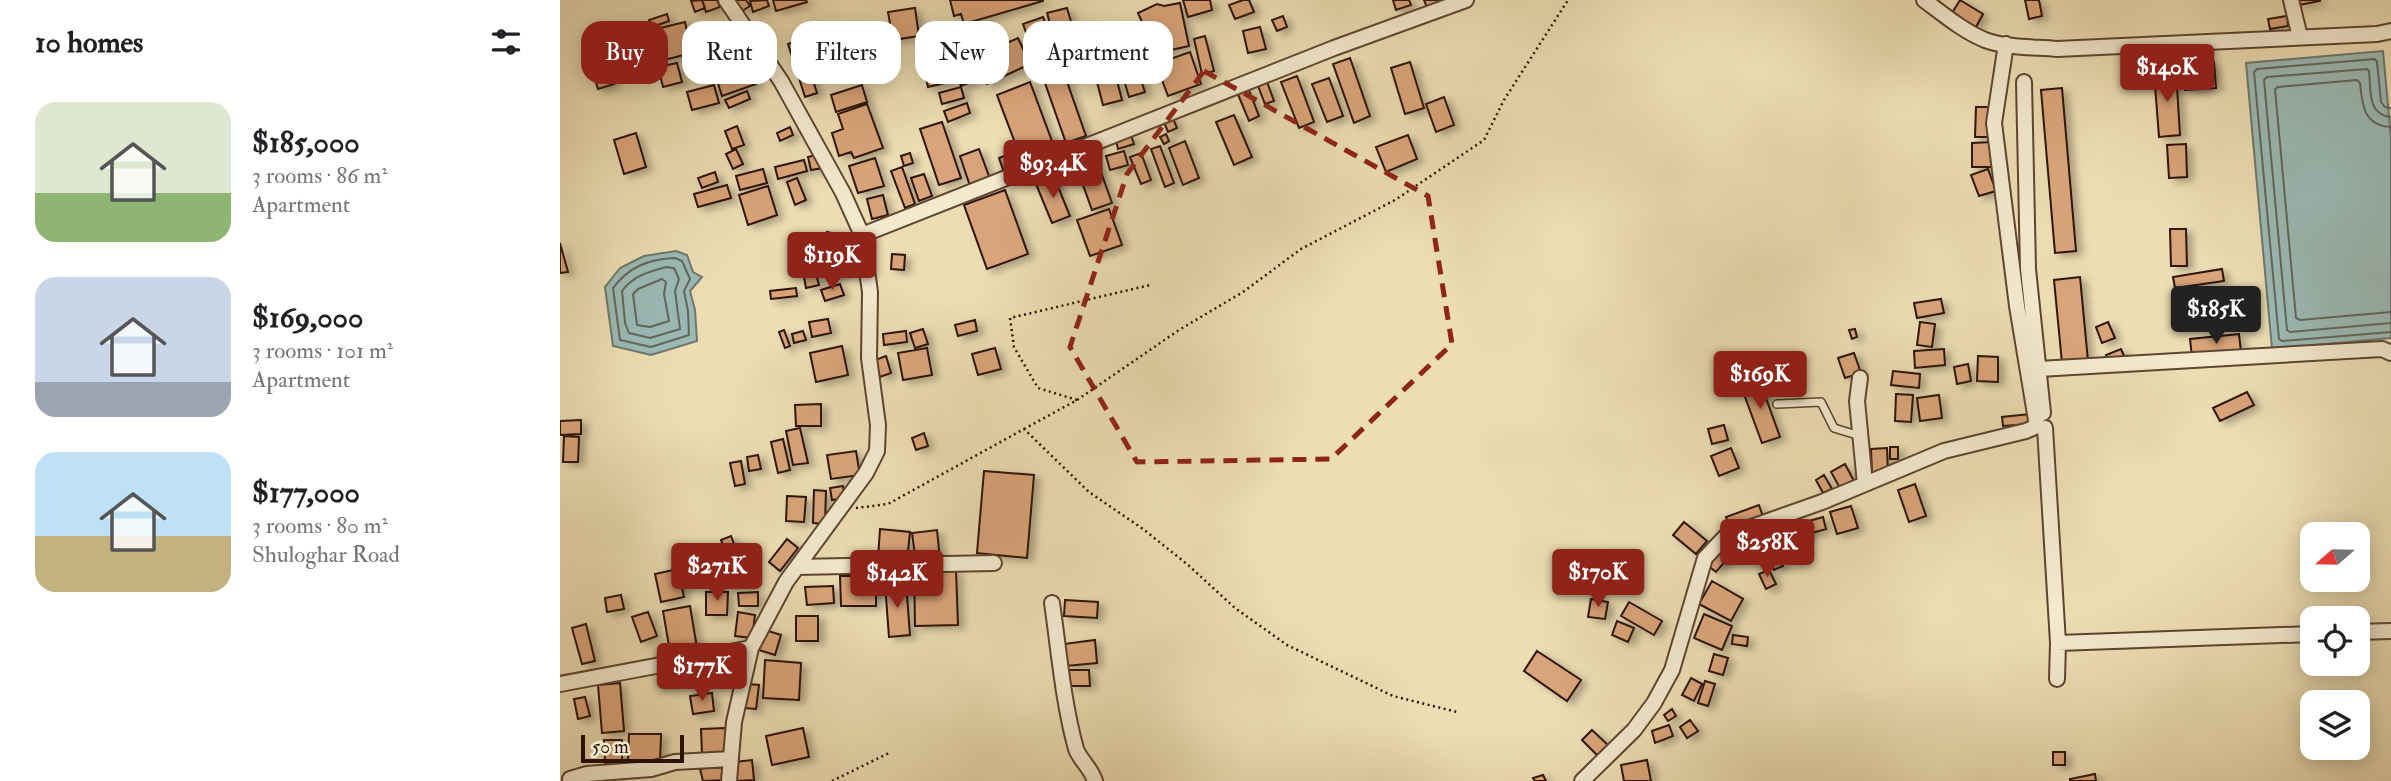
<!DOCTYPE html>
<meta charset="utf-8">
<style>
body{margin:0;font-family:"IM FELL Double Pica",serif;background:#f6f6f6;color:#202124;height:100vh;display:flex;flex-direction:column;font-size:26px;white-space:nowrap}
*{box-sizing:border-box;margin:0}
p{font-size:23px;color:#757577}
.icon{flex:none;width:38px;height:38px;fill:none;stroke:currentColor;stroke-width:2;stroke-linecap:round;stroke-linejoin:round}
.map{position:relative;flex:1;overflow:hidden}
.details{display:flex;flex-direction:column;background:#fff;width:560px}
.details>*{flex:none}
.hud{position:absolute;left:21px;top:21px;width:665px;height:63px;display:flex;gap:14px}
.needle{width:46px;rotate:250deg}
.buttons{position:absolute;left:1740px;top:522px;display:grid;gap:14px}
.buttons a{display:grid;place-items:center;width:70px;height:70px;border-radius:14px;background:#fff;box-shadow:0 4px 18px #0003;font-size:35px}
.scale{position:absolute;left:21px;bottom:18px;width:103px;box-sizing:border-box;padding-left:7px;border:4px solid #2e1203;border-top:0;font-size:19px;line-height:24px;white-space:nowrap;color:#2e1203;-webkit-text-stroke:5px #f3e9ce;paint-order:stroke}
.price{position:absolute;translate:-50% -60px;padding:0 16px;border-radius:7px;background:#8f2418;color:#fff;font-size:23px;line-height:46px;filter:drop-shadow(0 2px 4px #0008)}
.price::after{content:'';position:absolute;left:50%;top:42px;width:21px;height:16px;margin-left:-10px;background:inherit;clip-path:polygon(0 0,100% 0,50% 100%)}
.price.on{background:#222;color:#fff}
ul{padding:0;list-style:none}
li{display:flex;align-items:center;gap:21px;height:175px;padding:0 35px}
li span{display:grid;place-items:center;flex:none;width:196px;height:140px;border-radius:21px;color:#555}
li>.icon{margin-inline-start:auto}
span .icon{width:84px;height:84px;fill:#fffc;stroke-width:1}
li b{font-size:30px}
h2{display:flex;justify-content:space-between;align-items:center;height:84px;padding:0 35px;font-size:30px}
.chip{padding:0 24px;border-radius:21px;background:#fff;box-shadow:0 4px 18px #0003;font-size:24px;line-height:63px}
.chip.on{background:#8f2418;color:#fff}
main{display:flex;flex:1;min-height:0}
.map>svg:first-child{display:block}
.water{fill:#9bbab5;stroke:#6f776e;stroke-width:2}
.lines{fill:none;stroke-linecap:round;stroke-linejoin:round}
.shore{stroke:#64665c;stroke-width:2}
.building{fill:#d9a479;stroke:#2e1203;stroke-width:2;filter:url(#shadow)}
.service-casing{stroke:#5e452f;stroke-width:10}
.minor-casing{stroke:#5e452f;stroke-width:18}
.path{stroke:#2e1203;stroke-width:2.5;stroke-dasharray:2 3.5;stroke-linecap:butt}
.service{stroke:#f3e9ce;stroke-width:7}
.minor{stroke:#f3e9ce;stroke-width:14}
.marked{fill:none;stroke:#8f2418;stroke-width:5;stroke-dasharray:14 9;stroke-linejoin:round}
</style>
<main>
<section class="details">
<h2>10 homes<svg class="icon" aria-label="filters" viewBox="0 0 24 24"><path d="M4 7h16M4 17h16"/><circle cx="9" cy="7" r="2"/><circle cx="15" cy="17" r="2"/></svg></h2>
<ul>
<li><span style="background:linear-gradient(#dfe7d0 65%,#8fb573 0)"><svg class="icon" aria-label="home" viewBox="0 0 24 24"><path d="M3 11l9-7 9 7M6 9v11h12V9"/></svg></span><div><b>$185,000</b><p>3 rooms · 86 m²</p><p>Apartment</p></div></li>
<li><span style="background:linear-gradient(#c9d6e8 75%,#9aa5b1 0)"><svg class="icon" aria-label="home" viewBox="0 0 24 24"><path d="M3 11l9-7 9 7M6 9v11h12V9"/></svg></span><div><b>$169,000</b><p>3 rooms · 101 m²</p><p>Apartment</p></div></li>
<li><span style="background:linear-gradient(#bfe0f5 60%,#c2b280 0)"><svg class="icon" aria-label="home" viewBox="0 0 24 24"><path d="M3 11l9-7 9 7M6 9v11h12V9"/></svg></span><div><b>$177,000</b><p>3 rooms · 80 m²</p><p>Shuloghar Road</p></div></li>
</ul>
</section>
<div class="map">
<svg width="1831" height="781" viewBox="0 0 1831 781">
<defs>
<filter id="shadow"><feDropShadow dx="6" dy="3.5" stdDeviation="3.5" flood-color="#0004"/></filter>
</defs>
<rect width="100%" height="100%" fill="#ecddb3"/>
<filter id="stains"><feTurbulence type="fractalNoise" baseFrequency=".00286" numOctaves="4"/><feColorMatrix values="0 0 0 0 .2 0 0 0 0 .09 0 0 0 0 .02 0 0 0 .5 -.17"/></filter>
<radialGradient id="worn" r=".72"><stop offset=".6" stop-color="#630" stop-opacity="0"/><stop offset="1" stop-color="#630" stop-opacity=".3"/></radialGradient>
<path class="water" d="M1823,51l8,87v200l-119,11 -26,-286z
M116,251l11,4 6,17 9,5 -12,14 5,19 2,31 -46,14 -38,-9 -8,-59 15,-19 24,-12z"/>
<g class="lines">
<path class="shore" d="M1831,108l-6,-1 -4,-5 -4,-40 -2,-3 -118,10 -3,3 25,267 3,2 109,-9
M1831,117c-24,-2 -20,-27 -22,-46l-2,-2 -100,8 -3,3 23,250 3,2 101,-9
M1831,127c-27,-1 -29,-22 -31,-44l-3,-3 -79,7 -3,2 21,229 4,2 91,-8
M115,258l7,3 8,18 -6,12 4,20 1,24 -38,12 -31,-7 -7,-52c16,-21 35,-29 62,-30z
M106,267l8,1 5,11 -4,12 5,38 -30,9 -21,-5 -4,-10 -3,-32c11,-15 26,-19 44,-24z
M102,279l4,3 -2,12 5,27 -19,6 -13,-2 -4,-31 5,-5z"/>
</g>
<path class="building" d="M142,0l3,8 -10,4 -4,-11z
M142,0h15l3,7 -14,5z
M175,0h11l4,6 -8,5z
M207,0l2,6 -16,6 -3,-11z
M213,0h33l1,2 -31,9z
M390,0h93v1l-79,23 -3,-10 -7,2z
M623,0h27l2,10 -24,7z
M683,0h6l5,12 -19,7 -6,-14z
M833,0h16l2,5 -15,5z
M864,0h17l2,4 -15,6z
M1400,0l23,14 -7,13 -24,-14z
M1465,0h14l3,16 -13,3z
M1738,0h22v1l-21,4z
M620,3l9,43 -27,6 -1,-9 4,-1 -1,-6 -15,2 -11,-25 19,-9 7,2z
M355,8l4,28 -26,4 -5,-28z
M507,8l10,34 -20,6 -10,-35z
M107,14l2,7 -17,6 -3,-7z
M723,16l4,11 -10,4 -5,-11z
M1727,16l1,10 -18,3 -2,-10z
M483,17l9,22 -21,7 -8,-22z
M125,22l7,31 -40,10 -8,-31z
M144,24l6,16 -8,3 -6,-16z
M700,27l6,22 -18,4 -5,-22z
M137,31l5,12 -8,3 -4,-12z
M407,35l7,19 -14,5 -7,-19z
M645,36l9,35 -12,3 -8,-35z
M177,37l6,15 -34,12 -5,-16z
M243,38l5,16 -15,5 -5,-15z
M458,38l12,26 -43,20 -12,-27z
M386,49l7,32 -25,6 -7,-32z
M630,52l11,32 -33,12 -12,-32z
M790,58l20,58 -16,7 -21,-59z
M850,62l14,46 -19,6 -14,-46z
M1654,62l2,26 -31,2 -2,-26z
M117,63l5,19 -19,5 -5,-20z
M48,65l6,19 -16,5 -6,-19z
M189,65l7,19 -34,12 -6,-19z
M1616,71l4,64 -21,2 -5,-65z
M414,72l3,8 -16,6 -3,-7z
M578,72l7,20 -16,5 -6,-20z
M251,74l6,19 -12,4 -6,-19z
M505,76l21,60 -20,7 -21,-60z
M737,76l17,46 -15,6 -18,-46z
M556,77l6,23 -19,5 -6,-23z
M769,78l14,38 -16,6 -15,-38z
M470,82l26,70 -33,12 -26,-69z
M707,82l7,19 -9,3 -7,-18z
M154,85l5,18 -27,7 -5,-18z
M302,85l5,17 -31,10 -5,-17z
M401,87l3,11 -22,6 -3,-11z
M688,88l11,28 -10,5 -12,-29z
M1502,88l14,163 -21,2 -14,-163z
M187,91l3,8 -21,9 -4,-8z
M884,97l10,28 -18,7 -10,-28z
M407,103l3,10 -22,9 -4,-11z
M307,104l16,44 -29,10 -3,-6 -12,4 -7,-23 11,-4 -5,-15z
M1416,107h14l-1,30h-14z
M674,115l18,42 -18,8 -18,-43z
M612,116l5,12 -9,4 -5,-12z
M382,122l19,56 -22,7 -19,-56z
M177,126l7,19 -12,4 -7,-18z
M230,127l3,8 -13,6 -3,-8z
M76,133l10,34 -22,7 -10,-34z
M606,134l3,7 -5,3 -4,-7z
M571,135l3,9 -16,5 -2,-9z
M848,135l9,24 -31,13 -10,-25z
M625,141l14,37 -16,7 -14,-37z
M1433,142v25h-21v-24z
M1626,144l1,33 -18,1 -2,-33z
M600,146l14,37 -9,4 -14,-38z
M176,149l7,15 -10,5 -7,-15z
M419,149l11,30 -20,7 -10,-30z
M564,151l4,14 -18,5 -4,-14z
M454,152l7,17 -16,6 -6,-17z
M350,153l3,10 -9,3 -3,-10z
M581,153l10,27 -10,4 -11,-27z
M260,154l3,14 -12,2 -3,-13z
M315,158l9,28 -26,7 -9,-27z
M244,160l3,11 -29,8 -3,-12z
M538,164l14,39 -20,7 -14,-39z
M342,167l13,37 -10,4 -14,-37z
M203,169l4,14 -27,7 -4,-14z
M1428,169l8,22 -17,5 -8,-21z
M155,172l3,10 -16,6 -4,-10z
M364,174l8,22 -13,5 -8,-23z
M494,177l16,39 -18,7 -16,-39z
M237,178l9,22 -11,5 -8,-23z
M167,185l4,13 -33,9 -4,-13z
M208,186l9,29 -29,10 -9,-30z
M445,190l23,64 -41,15 -23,-64z
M323,195l5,20 -16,4 -5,-20z
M549,209l13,36 -32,11 -13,-36z
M1610,229h16l1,37h-16z
M267,232l14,3 -4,15 -13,-3z
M293,239l4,9 -6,3 -4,-10z
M0,243l8,29 -8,1z
M332,254l13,1 -1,15 -13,-1z
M289,257l5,10 -22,11 -5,-11z
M1662,269l2,12 -49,7 -2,-11z
M256,274l3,11 -13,3 -2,-11z
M1520,277l8,84 -26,2 -8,-83z
M280,284l4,11 -19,6 -4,-11z
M236,288l1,8 -26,3 -1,-8z
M1381,299l3,14 -27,5 -3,-15z
M268,319l3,14 -19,4 -3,-15z
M415,320l2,11 -19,5 -3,-11z
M1360,322l15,2 -3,23 -15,-2z
M1548,322l7,16 -13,5 -6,-16z
M363,329l5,15 -13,4 -5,-15z
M1295,329l2,8 -5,2 -3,-9z
M224,330l6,16 -5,2 -6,-16z
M243,331l3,9 -12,3 -2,-9z
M346,331l1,11 -23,3 -1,-11z
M1679,334l2,18 -49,5 -2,-18z
M282,346l6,29 -32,7 -6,-29z
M367,348l5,27 -29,5 -5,-27z
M435,348l6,21 -23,6 -6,-21z
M1384,349l1,16 -30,3 -1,-17z
M1561,349l4,9 -16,6 -3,-9z
M1294,353l7,20 -16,5 -7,-20z
M326,356l5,17 -11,4 -5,-17z
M1418,356l20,1v25l-21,-1z
M1408,364l3,17 -14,3 -3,-17z
M1333,371l27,3 -1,14 -28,-3z
M1199,379l21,58 -18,6 -21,-57z
M1687,392l7,13 -34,16 -7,-13z
M1336,394l17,1 -2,27 -16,-1z
M1379,395l3,23 -22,3 -3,-23z
M261,404v22h-25l-1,-21z
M1470,414l1,10 -28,2 -1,-9z
M21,420v14l-21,1v-14z
M1164,425l4,15 -16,4 -4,-15z
M240,428l8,35 -15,2 -7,-34z
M364,433l4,13 -12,4 -4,-12z
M4,436l15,1 -1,25h-15z
M223,439l7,31 -12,3 -7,-31z
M1330,447h8v12h-8z
M1171,448l8,20 -20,8 -8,-20z
M1327,448l1,25 -16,1 -1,-25z
M296,451l4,24 -29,4 -4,-24z
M198,455l3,14 -12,2 -2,-14z
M181,461l4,23 -10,2 -5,-23z
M1285,464l9,17 -14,7 -9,-16z
M424,471l50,4 -7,83 -50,-5z
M1264,475l8,14 -9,4 -7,-13z
M1355,484l11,32 -17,6 -11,-32z
M283,486l2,12 -13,2 -2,-12z
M254,490l12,1 -1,33 -12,-1z
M227,496l19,1 -2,25 -18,-1z
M1199,505l4,12 -33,11 -4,-11z
M1291,506l7,22 -21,6 -7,-22z
M1263,517l3,12 -74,21 -3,-12z
M1124,522l23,19 -11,13 -23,-19z
M320,529l30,3 -3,29 -29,-3z
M377,530l3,30 -24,3 -4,-30z
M171,536l5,13 -10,4 -5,-13z
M227,539l11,9 -18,23 -11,-9z
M1176,541l6,9 -10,6 -6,-9z
M1160,549l9,8 -13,15 -9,-7z
M1220,560l3,6 -9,4 -2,-6z
M118,569l6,28 -23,5 -6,-28z
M396,570l2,55 -43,1 -1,-55z
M1209,570l7,14 -10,5 -7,-15z
M280,576h36v30h-35z
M1152,581l31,18 -12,22 -32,-17z
M346,583l4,52 -21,2 -4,-53z
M273,586l1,17 -27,2 -2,-18z
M146,592h22l-1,23h-21z
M198,592v14h-19l-1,-13z
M61,595l3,14 -17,3 -2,-14z
M1031,599l17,3 -3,17 -17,-2z
M505,600l33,2 -1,16 -33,-2z
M1069,602l33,19 -8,14 -33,-19z
M130,606l7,42 -27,4 -7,-41z
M88,612l9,24 -16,6 -9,-25z
M178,612l17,3 -3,23 -17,-2z
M1144,614l28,12 -10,24 -28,-12z
M236,616h22v25h-22z
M1057,621l17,7 -6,14 -16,-7z
M26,624l9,37 -13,3 -10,-36z
M205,630l16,5 -6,20 -16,-5z
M1173,635l15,2 -1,9 -15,-2z
M535,640l2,23 -31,3 -2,-22z
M977,651l44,29 -14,21 -43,-30z
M1154,654l14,4 -5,17 -14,-4z
M205,660l36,3 -2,37 -36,-2z
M509,670h20l1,16h-20z
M1131,678l11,6 -8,17 -12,-6z
M1145,681l10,3 -7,22 -10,-3z
M60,683l4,48 -22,2 -4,-48z
M188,684l11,1 -3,24 -11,-1z
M152,693l2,18 -21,3 -3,-18z
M25,697l5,19 -12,3 -4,-20z
M1112,709l4,7 -8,5 -4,-6z
M1130,720l8,11 -11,7 -7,-11z
M1109,725l4,11 -18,7 -3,-12z
M166,728l1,25 -25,1 -1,-25z
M243,728l6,29 -37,8 -6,-29z
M1032,730l17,16 -10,11 -17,-17z
M69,734h32l-1,29 -32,-1z
M44,740h18v22l-17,1z
M1493,752h12v13h-12z
M192,760l2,20 -18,1 -1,-19z
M1087,760l4,21h-27l-3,-16z
M163,764l4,16 -24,1 -3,-12z
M1535,774l1,7h-26v-2z
M983,775l3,6h-11l-2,-3z"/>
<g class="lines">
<defs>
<path id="service" d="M1217,404l44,-2 13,26 26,8"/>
<path id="minor" d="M166,0l55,81 62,112 19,42 8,57 -1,66 9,67 -1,26 -11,22 -80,109 -35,66 -17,74 -5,59
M1364,0c19,14 39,31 61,40 22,8 49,7 72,9l320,-15 14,-3
M1731,0l9,37
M1464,82l4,187 15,144
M302,235l472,-187 132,-48
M1479,369l343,-20 9,4
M1300,378l-3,23 8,83
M1477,426l8,2 13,215 -1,36
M237,567l197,-4
M492,603c7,48 11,99 24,146 4,11 15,19 19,32
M1797,632l34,-1
M1498,643l254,-9
M0,684l191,-36
M10,779l17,-5 64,-5 24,-7 56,-3
M1022,781l52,-51 20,-27 18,-33 33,-112 21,-22 96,-34 122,-51 82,-20 11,-5 -20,-120 -23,-183 12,-79"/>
</defs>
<use href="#service" class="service-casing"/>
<use href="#minor" class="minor-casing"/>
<path class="path" d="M517,400l-39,-12 -24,-41 -4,-29 140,-33
M464,429l53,-29 102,-70 64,-38 58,-43 94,-49 89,-60 20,-40 64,-100
M296,508l32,-4 136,-75 65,63 54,37 44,35 48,44 52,37 106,51 64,16
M272,781l57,-28"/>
<use href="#service" class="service"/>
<use href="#minor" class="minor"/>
</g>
<path class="marked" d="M644,71l224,125 24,148 -121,115 -194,3 -67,-115 57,-173z"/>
<rect width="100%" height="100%" filter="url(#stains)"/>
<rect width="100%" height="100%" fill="url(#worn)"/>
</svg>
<div class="buttons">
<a><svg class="needle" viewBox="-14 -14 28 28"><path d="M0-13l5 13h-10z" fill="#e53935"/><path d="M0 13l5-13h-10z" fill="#757577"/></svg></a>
<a><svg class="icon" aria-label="locate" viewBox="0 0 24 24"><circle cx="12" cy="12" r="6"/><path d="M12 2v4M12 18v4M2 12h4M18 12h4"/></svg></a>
<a><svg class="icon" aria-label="layers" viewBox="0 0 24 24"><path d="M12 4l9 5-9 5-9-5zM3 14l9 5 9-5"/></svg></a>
</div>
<div class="scale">50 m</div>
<b class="price" style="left:1607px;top:104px">$140K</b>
<b class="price" style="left:493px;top:200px">$93.4K</b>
<b class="price" style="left:272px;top:292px">$119K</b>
<b class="price on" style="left:1656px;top:346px">$185K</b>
<b class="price" style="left:1200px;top:411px">$169K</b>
<b class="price" style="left:1207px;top:579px">$258K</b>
<b class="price" style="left:157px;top:603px">$271K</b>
<b class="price" style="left:1038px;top:609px">$170K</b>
<b class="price" style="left:337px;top:610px">$142K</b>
<b class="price" style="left:142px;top:703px">$177K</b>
<div class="hud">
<a class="chip on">Buy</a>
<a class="chip">Rent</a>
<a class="chip">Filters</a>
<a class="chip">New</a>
<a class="chip">Apartment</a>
</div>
</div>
</main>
